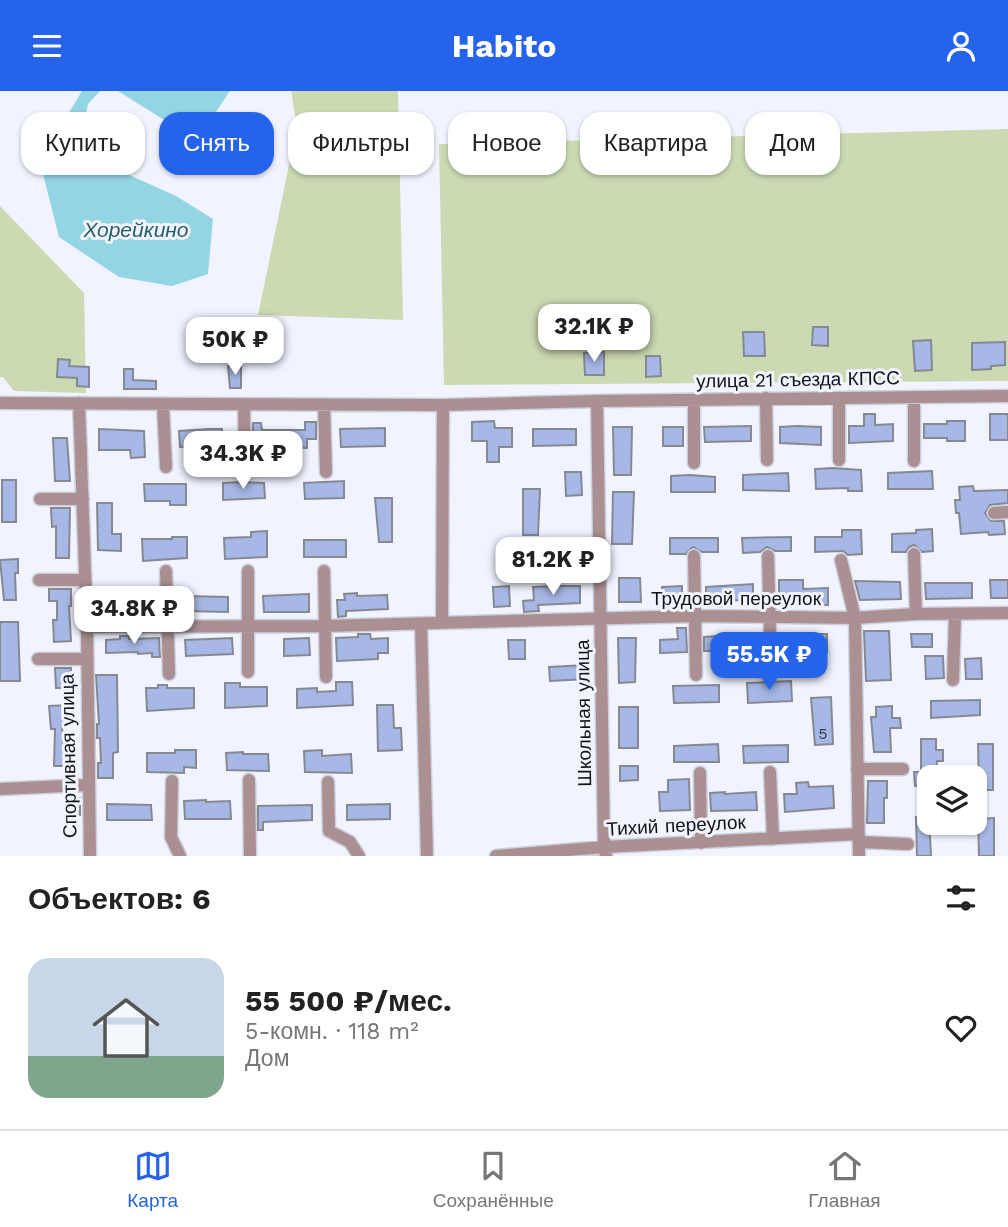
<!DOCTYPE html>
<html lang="ru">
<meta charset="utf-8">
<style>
body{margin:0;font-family:"Work Sans",sans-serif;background:#f2f2f2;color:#222;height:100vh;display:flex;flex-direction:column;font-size:26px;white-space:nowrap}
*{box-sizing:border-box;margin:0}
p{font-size:23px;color:#767676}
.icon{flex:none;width:38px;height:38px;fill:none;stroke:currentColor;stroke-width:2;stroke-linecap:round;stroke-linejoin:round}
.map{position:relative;height:765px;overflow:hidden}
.details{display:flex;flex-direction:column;background:#fff;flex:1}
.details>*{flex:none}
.guide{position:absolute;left:21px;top:21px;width:966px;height:63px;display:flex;gap:14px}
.fabs{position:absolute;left:917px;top:674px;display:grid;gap:14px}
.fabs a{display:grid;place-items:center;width:70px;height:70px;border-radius:14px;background:#fff;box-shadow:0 2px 5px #0004;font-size:35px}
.price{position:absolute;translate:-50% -60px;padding:0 16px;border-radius:14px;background:#fff;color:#222;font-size:23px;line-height:46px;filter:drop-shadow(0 2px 4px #0008)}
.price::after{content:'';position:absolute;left:50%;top:42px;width:21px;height:16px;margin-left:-10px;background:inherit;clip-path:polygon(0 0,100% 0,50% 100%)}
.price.active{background:#2563eb;color:#fff}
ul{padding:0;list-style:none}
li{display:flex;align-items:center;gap:21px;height:175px;padding:0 28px}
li+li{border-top:2px solid #e0e0e0}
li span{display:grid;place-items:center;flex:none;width:196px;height:140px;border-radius:21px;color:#555}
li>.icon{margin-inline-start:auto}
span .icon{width:84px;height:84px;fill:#fffc;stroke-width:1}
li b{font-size:30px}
h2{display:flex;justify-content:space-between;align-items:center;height:84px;padding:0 28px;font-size:30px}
.pill{padding:0 24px;border-radius:21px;background:#fff;box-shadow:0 2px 5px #0004;font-size:24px;line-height:63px}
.pill.active{background:#2563eb;color:#fff}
header{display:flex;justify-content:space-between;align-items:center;height:91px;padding:0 28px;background:#2563eb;color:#fff;font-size:32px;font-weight:700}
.dock{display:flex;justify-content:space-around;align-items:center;height:98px;border-top:2px solid #e0e0e0;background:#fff;font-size:19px;color:#767676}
.dock a{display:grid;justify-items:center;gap:4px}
.dock .active{color:#2563eb}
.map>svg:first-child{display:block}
.green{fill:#ccdab3}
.water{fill:#93d5e2}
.building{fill:#a7b8e6;stroke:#858992;stroke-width:2}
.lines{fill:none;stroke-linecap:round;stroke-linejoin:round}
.minor-casing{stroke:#cdd0da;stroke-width:15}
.minor{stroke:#aa9093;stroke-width:12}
.labels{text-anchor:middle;stroke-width:6;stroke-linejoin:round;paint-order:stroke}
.number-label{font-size:16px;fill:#383d4b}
.street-label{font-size:19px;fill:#131417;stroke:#f1f4ff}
.water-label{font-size:21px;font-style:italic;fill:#265e67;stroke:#f1f4ff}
</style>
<header><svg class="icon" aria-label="menu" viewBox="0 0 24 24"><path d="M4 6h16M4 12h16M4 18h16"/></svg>Habito<svg class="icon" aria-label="person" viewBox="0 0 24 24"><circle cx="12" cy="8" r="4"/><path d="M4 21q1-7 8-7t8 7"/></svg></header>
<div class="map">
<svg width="1008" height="765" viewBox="0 0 1008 765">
<rect width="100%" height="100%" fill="#f1f4ff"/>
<path class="green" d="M291,0h107l5,229 -145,-5 39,-189z
M1008,38v252l-564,4 -5,-241z
M0,115l84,87 2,100 -72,-2 -11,-14h-3z"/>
<path class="water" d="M82,0h18l-12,13 -5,23 25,7 8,35 60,27 37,23 -5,55 -36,12 -53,-9 -60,-40 -16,-63 35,-15 -11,-43z
M118,0h112l-23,34 -38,-2z"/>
<path class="building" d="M813,236h15v19l-16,-1z
M743,241h21l1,24h-21z
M931,249l1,30 -17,1 -2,-30z
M1005,251v23l-14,1v3l-19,1v-27z
M604,261v23h-19l-1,-22z
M646,265h14l1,20 -15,1z
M58,268l12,1 -1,6 20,1v20l-12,-1v-8l-20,-1z
M228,275h13v22h-11z
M124,278h9v11l23,1v8h-32z
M864,323h11v11l18,-1v17l-44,2v-17h15z
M990,323h18v26h-18z
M494,330l1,7h17v19h-13v15h-12v-21h-15v-19z
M947,330h18v20h-18v-3h-23v-14h23z
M305,331h11v17h-9v9l-46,-2 -1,-11h-7v-12h8l1,7h43z
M751,335v15l-46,1 -1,-15z
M797,335l24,1v18l-41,-2v-16z
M613,336h19l-1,48h-17z
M663,336h20v19h-20z
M385,337v18l-44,1 -1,-18z
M99,338l45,2 1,26 -14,1 -1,-8h-31z
M209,338h13l1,19 -13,1v-3l-30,1 -1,-16z
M533,338h43v16l-43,1z
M53,347h14l3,43h-15z
M833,377l28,2 1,21h-14v-3l-32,1 -1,-20z
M932,380l1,18h-45v-16z
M565,381h16l1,23 -16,1z
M788,382l1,18 -46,-1v-15z
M690,384l25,2v15h-44v-16z
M2,389h14v42h-14z
M344,390v17l-39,1 -1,-16z
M242,391l22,1 1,15 -42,2v-17z
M144,393h42v21h-16v-4h-25z
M973,395l1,5 34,-1v13l-18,2 -5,8 6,8h13l1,13 -16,1 -1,-3 -27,2 -2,-21h-3l-1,-13h5l-1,-13z
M523,398h17l-2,46h-15z
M613,401h21l-2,52h-20z
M375,407h17v44h-13z
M97,412h15v31h9v17l-23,-1z
M51,417h19l-1,50h-13v-32l-4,1z
M932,438l1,22 -11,1 -8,-7 -5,2 -3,5h-14v-18l24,-1v-3z
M842,439h19l1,24 -14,1 -5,-4 -28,1v-15h27z
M267,440v26l-42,2 -1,-21 27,-1v-5z
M172,446h15v21l-44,3 -1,-22h30z
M791,446v14h-16l-8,-4 -7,5 -17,1 -1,-15z
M565,447h16l1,19 -17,1z
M670,447h48v14h-16l-9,-5 -7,7h-16z
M304,449h42v17h-42z
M18,468v14h-3l1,27h-12l-4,-40z
M619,487h21l1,24h-22z
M779,489h24v9l25,-1v17h-32v-7h-17z
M990,489h18v18h-17z
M855,490l45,1 1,17 -41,1z
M925,492h47v15l-46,1z
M753,493v16l-47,1v-14z
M509,495l1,20 -16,1 -1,-20z
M555,495h25v17l-42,2 1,6 -15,1 -1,-11 11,-1 -1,-13z
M682,495v17l-20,1v-17z
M49,498h22v17h-2l2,35 -17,1 -1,-22h4v-19h-8z
M357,502v3l30,-1 1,14 -42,2v5l-8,1 -1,-17h8l-1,-6z
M309,503v18h-45l-1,-16z
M185,505l43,1v15l-43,-1z
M103,507h45v16l-44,1z
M0,531h18l2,59h-20z
M677,537h9l1,24 -27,1v-13l18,-1z
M864,540h25l2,49 -25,1z
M358,543h12l1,5 17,-1v15h-10v6l-41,2 -1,-23 22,-1z
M782,543h45v18l-45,1z
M911,543h21v13h-20z
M732,544h20l1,15 -49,1v-14z
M120,545h9v3l30,-1 1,19h-8v-4l-14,1v-2l-32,1v-13l14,-1z
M232,547l1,16 -47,2 -1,-16z
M309,547l1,17 -26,1v-17z
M618,547h18l-1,44 -16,1z
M508,549h17v19h-16z
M925,565h18l1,22 -18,1z
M981,567l1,21h-16l-1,-20z
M586,574l1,14 -37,2 -1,-14z
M55,577h16l1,20h-16z
M96,584h21l1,77 -5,1v25h-15v-15h3l-1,-25h-3v-14h2z
M791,590l1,20 -44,2 -1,-20z
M336,591h16l1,23 -56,3v-19l20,-1v4l19,-1z
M225,592h15v4h27v19l-42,2z
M158,594h9v3h27v20l-47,3 -1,-23h12z
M719,594v17l-45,1 -1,-17z
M831,606l2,47 -18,1 -4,-47z
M980,609v15l-49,3v-17z
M70,614l1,20h-9l1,17h8l-1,24h-16l1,-37h-4l-2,-23z
M377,614h16l1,23h7l1,22 -24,1z
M892,615v12h8l1,10h-11l1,24h-17l-3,-35h5v-10z
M619,616h19v41h-19z
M921,648h15v11h7v11h-6l-1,16h-7v8l-14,1 -1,-14h7z
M718,653l1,18h-45v-16z
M978,653h15v46h-14z
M788,654v17l-44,1 -1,-17z
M175,659h21v18l-12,-1v6l-37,-1v-19h28z
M322,659v6l29,-2 1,19 -47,-1 -1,-21z
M243,661v2h25l1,17 -42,-1 -1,-17z
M620,675h18v14l-18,1z
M689,688l1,31 -30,1 -1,-19h9v-12z
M868,690h19v17h-3v25h-17z
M808,691l1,5 24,-1 1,22 -49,4 -1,-18h13l-1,-11z
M725,701v2l31,-2 1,18 -46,1 -1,-18z
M65,707h15v17l-15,1z
M206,709v2l24,-1 1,18h-46l-1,-18z
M107,713l44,1 1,15h-45z
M390,713v15l-43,1v-15z
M312,714v15l-49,2v8h-5v-24z
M916,726h13l2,39h-14z
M994,727v38h-15l-1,-37z"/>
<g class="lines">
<defs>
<path id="minor" d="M914,306v64
M766,307l1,62
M597,310l7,446 2,9
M0,312l443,2 154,-4 411,-5
M79,312l8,224 3,229
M163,314l3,62
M244,314l1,58
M324,314l2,67
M839,369v-62
M694,372v-63
M40,408h43
M994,422l14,-1
M914,463l2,60
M694,465l2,119
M768,465l3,117
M841,469l14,58 4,238
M166,480l3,103
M248,480v101
M324,480l2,106
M39,489h45
M442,531l1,-217
M421,533l6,232
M87,536l238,-1 370,-10 160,2 61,-4 92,-1
M38,568h48
M953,589l2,-66
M857,678h46
M770,681l3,67
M700,682l1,70
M249,689l1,76
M172,690l-1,56 9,19
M328,691l1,49 21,11 9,14
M0,698l87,-4
M859,751l49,2
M496,765l108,-9 254,-13"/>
</defs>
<use href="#minor" class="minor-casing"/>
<use href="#minor" class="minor"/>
</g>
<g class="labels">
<g class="number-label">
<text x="823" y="648">5</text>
</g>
<g class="street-label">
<text transform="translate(798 288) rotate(-1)" y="7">улица 21 съезда КПСС</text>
<text x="736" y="514">Трудовой переулок</text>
<text transform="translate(583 622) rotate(-91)" y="7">Школьная улица</text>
<text transform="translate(68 665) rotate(-91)" y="7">Спортивная улица</text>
<text transform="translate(676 734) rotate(-3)" y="7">Тихий переулок</text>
</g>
<g class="water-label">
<text x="136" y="146">Хорейкино</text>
</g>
</g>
</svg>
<div class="fabs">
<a><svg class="icon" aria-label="layers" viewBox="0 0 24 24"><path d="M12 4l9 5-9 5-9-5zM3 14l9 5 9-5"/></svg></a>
</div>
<b class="price" style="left:594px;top:273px">32.1K ₽</b>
<b class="price" style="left:235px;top:286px">50K ₽</b>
<b class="price" style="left:243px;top:400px">34.3K ₽</b>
<b class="price" style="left:553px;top:506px">81.2K ₽</b>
<b class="price" style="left:134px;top:555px">34.8K ₽</b>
<b class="price active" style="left:769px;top:601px">55.5K ₽</b>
<div class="guide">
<a class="pill">Купить</a>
<a class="pill active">Снять</a>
<a class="pill">Фильтры</a>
<a class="pill">Новое</a>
<a class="pill">Квартира</a>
<a class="pill">Дом</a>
</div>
</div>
<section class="details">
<h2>Объектов: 6<svg class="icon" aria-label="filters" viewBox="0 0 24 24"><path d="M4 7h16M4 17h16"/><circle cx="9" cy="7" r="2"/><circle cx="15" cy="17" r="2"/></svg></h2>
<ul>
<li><span style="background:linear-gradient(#c9d6e8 70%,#7fa58c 0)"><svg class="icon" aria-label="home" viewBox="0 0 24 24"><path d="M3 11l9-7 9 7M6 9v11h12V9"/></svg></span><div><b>55 500 ₽/мес.</b><p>5-комн. · 118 m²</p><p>Дом</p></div><svg class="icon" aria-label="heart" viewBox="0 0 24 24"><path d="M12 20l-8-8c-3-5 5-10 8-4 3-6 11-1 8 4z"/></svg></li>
</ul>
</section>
<nav class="dock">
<a class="active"><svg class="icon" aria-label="map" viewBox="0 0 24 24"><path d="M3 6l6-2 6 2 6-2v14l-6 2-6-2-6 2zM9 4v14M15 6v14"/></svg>Карта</a>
<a><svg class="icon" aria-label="saved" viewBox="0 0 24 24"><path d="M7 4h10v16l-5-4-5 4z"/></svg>Сохранённые</a>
<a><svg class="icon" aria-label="home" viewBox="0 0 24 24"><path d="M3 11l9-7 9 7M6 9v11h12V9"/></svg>Главная</a>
</nav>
